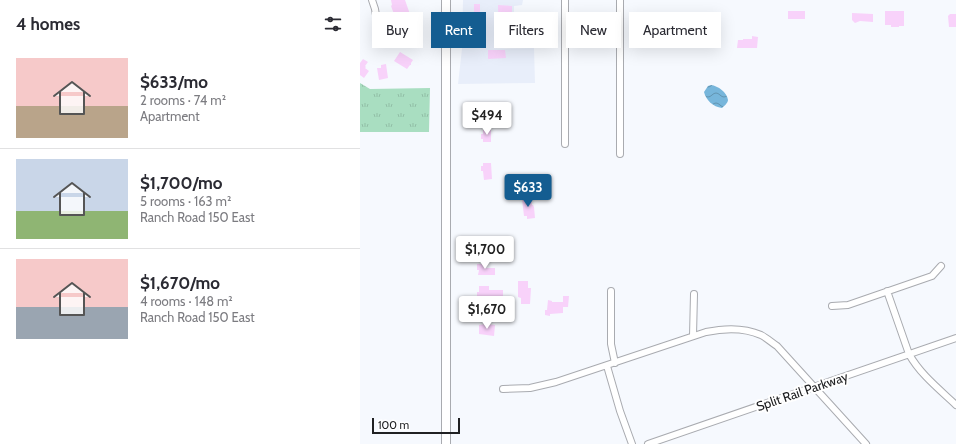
<!DOCTYPE html>
<meta charset="utf-8">
<style>
body{margin:0;font-family:Cabin,sans-serif;background:#f2f2f3;color:#2b2b33;height:100vh;display:flex;flex-direction:column;font-size:15px;white-space:nowrap}
*{box-sizing:border-box;margin:0}
p{font-size:13px;color:#7c7c81}
.icon{flex:none;width:22px;height:22px;fill:none;stroke:currentColor;stroke-width:2;stroke-linecap:round;stroke-linejoin:round}
.map{position:relative;flex:1;overflow:hidden}
.drawer{display:flex;flex-direction:column;background:#fff;width:360px}
.drawer>*{flex:none}
.hud{position:absolute;left:12px;top:12px;width:380px;height:36px;display:flex;gap:8px}
.scale{position:absolute;left:12px;bottom:10px;width:88px;box-sizing:border-box;padding-left:4px;border:2px solid #202123;border-top:0;font-size:11px;line-height:14px;white-space:nowrap;color:#202123;-webkit-text-stroke:3px #fff;paint-order:stroke}
.price{position:absolute;translate:-50% -34px;padding:0 9px;border-radius:4px;background:#fff;color:#222;font-size:13px;line-height:26px;filter:drop-shadow(0 1px 2px #0008)}
.price::after{content:'';position:absolute;left:50%;top:24px;width:12px;height:9px;margin-left:-6px;background:inherit;clip-path:polygon(0 0,100% 0,50% 100%)}
.price.current{background:#145d91;color:#fff}
ul{padding:0;list-style:none}
li{display:flex;align-items:center;gap:12px;height:100px;padding:0 16px}
li+li{border-top:1px solid #e1e1e2}
li span{display:grid;place-items:center;flex:none;width:112px;height:80px;border-radius:0px;color:#555}
li>.icon{margin-inline-start:auto}
span .icon{width:48px;height:48px;fill:#fffc;stroke-width:1}
li b{font-size:17px}
h2{display:flex;justify-content:space-between;align-items:center;height:48px;padding:0 16px;font-size:17px}
.chip{padding:0 14px;border-radius:0px;background:#fff;box-shadow:0 4px 16px #0002;font-size:14px;line-height:36px}
.chip.current{background:#145d91;color:#fff}
main{display:flex;flex:1;min-height:0}
.map>svg:first-child{display:block}
.built{fill:#e8eefa}
.grass{fill:url(#grass-tufts)}
.water{fill:url(#water-waves)}
.building{fill:#f8d2fa}
.lines{fill:none;stroke-linecap:round;stroke-linejoin:round}
.minor-casing{stroke:#a9abb0;stroke-width:8}
.major-casing{stroke:#a9abb0;stroke-width:10}
.minor{stroke:#fff;stroke-width:6}
.major{stroke:#fff;stroke-width:8}
.labels{text-anchor:middle;stroke-width:4;stroke-linejoin:round;paint-order:stroke}
.street-label{font-size:13px;fill:#202123;stroke:#fff}
</style>
<main>
<section class="drawer">
<h2>4 homes<svg class="icon" aria-label="filters" viewBox="0 0 24 24"><path d="M4 7h16M4 17h16"/><circle cx="9" cy="7" r="2"/><circle cx="15" cy="17" r="2"/></svg></h2>
<ul>
<li><span style="background:linear-gradient(#f6c9c9 60%,#b9a48a 0)"><svg class="icon" aria-label="home" viewBox="0 0 24 24"><path d="M3 11l9-7 9 7M6 9v11h12V9"/></svg></span><div><b>$633/mo</b><p>2 rooms · 74 m²</p><p>Apartment</p></div></li>
<li><span style="background:linear-gradient(#c9d6e8 65%,#8fb573 0)"><svg class="icon" aria-label="home" viewBox="0 0 24 24"><path d="M3 11l9-7 9 7M6 9v11h12V9"/></svg></span><div><b>$1,700/mo</b><p>5 rooms · 163 m²</p><p>Ranch Road 150 East</p></div></li>
<li><span style="background:linear-gradient(#f6c9c9 60%,#9aa5b1 0)"><svg class="icon" aria-label="home" viewBox="0 0 24 24"><path d="M3 11l9-7 9 7M6 9v11h12V9"/></svg></span><div><b>$1,670/mo</b><p>4 rooms · 148 m²</p><p>Ranch Road 150 East</p></div></li>
</ul>
</section>
<div class="map">
<svg width="596" height="444" viewBox="0 0 596 444">
<defs>
<pattern id="grass-tufts" width="24" height="20" patternUnits="userSpaceOnUse"><rect width="24" height="20" fill="#a9dec1"/><path d="M3 7l-1-3M5 7V3M7 7l1-3M15 17l-1-3M17 17v-4M19 17l1-3" fill="none" stroke="#91bea6"/></pattern>
<pattern id="water-waves" width="16" height="10" patternUnits="userSpaceOnUse"><rect width="16" height="10" fill="#77b6db"/><path d="M0 5q4-4 8 0t8 0" fill="none" stroke="#6194b1"/></pattern>
</defs>
<rect width="100%" height="100%" fill="#f6f9fe"/>
<path class="built" d="M103,0h60l-1,5 -8,1v33l10,1 -1,7 -32,2 43,-1 1,35 -77,1 4,-35z"/>
<path class="grass" d="M0,83l10,6 60,-1 -1,44h-69z"/>
<path class="water" d="M351,85c7,1 16,7 17,15 0,3 -4,6 -6,8 -9,-1 -16,-8 -18,-16l4,-6z"/>
<path class="building" d="M31,0h14l7,20 -14,5 -7,-19 1,-1z
M114,4h6v27h-6z
M138,5l14,1v32l-13,1z
M428,11h17v8h-17z
M525,11h19v15h-5v1h-8v-2h-6z
M492,13l21,1v8l-13,-1 -5,2 -3,-3z
M590,14h6v13h-7l-1,-11z
M52,30l2,10 -14,3 -2,-10z
M341,33h12v7h-6v2h-13v-8h7z
M392,36l6,1 -1,11h-20l1,-8h5v-1h9z
M128,50h17l1,8 -18,1z
M40,52l13,8 -2,3v2h-1l-3,4 -13,-8z
M3,59l5,3 -3,4 1,1 -1,1 4,3 -5,7 -4,-3v-12z
M26,64l2,14 -9,2 -2,-12h4v-3z
M123,130h8v12h-8v-3h-2v-5h2z
M123,163h8l1,16 -8,1 -1,-9h-2v-5h2z
M171,197l1,8h1l1,2 1,11 -8,1v-3h-3l-2,-17z
M117,264h9v4h9v7h-17l1,-5h-2z
M158,281h10v7h3l-1,16h-9v-6l-3,-1z
M119,286h10v4h14v7h-2v2h-24v-7h2z
M203,296h6l-1,11h-5v6l-13,1v2l-5,-1v-5h2l1,-10 4,1v1h11z
M126,324l9,1 -1,11 -15,-2v-9z"/>
<g class="lines">
<defs>
<path id="minor" d="M12,0l3,9 5,31
M260,0v154
M205,144v-144
M251,291v53l4,19
M527,291l22,63c11,20 30,35 47,51
M472,306l16,-1 84,-29 9,-10
M333,336l1,-42
M247,366l13,45 12,33
M143,389l27,-1 26,-6 150,-50c19,-4 37,-5 55,3 6,3 11,8 16,11l89,98
M288,444l308,-106"/>
<path id="major" d="M86,444v-444"/>
</defs>
<use href="#minor" class="minor-casing"/>
<use href="#major" class="major-casing"/>
<use href="#minor" class="minor"/>
<use href="#major" class="major"/>
</g>
<g class="labels">
<g class="street-label">
<text transform="translate(442 391) rotate(-19)" y="5">Split Rail Parkway</text>
</g>
</g>
</svg>
<div class="scale">100 m</div>
<b class="price" style="left:127px;top:136px">$494</b>
<b class="price current" style="left:168px;top:208px">$633</b>
<b class="price" style="left:125px;top:270px">$1,700</b>
<b class="price" style="left:127px;top:330px">$1,670</b>
<div class="hud">
<a class="chip">Buy</a>
<a class="chip current">Rent</a>
<a class="chip">Filters</a>
<a class="chip">New</a>
<a class="chip">Apartment</a>
</div>
</div>
</main>
